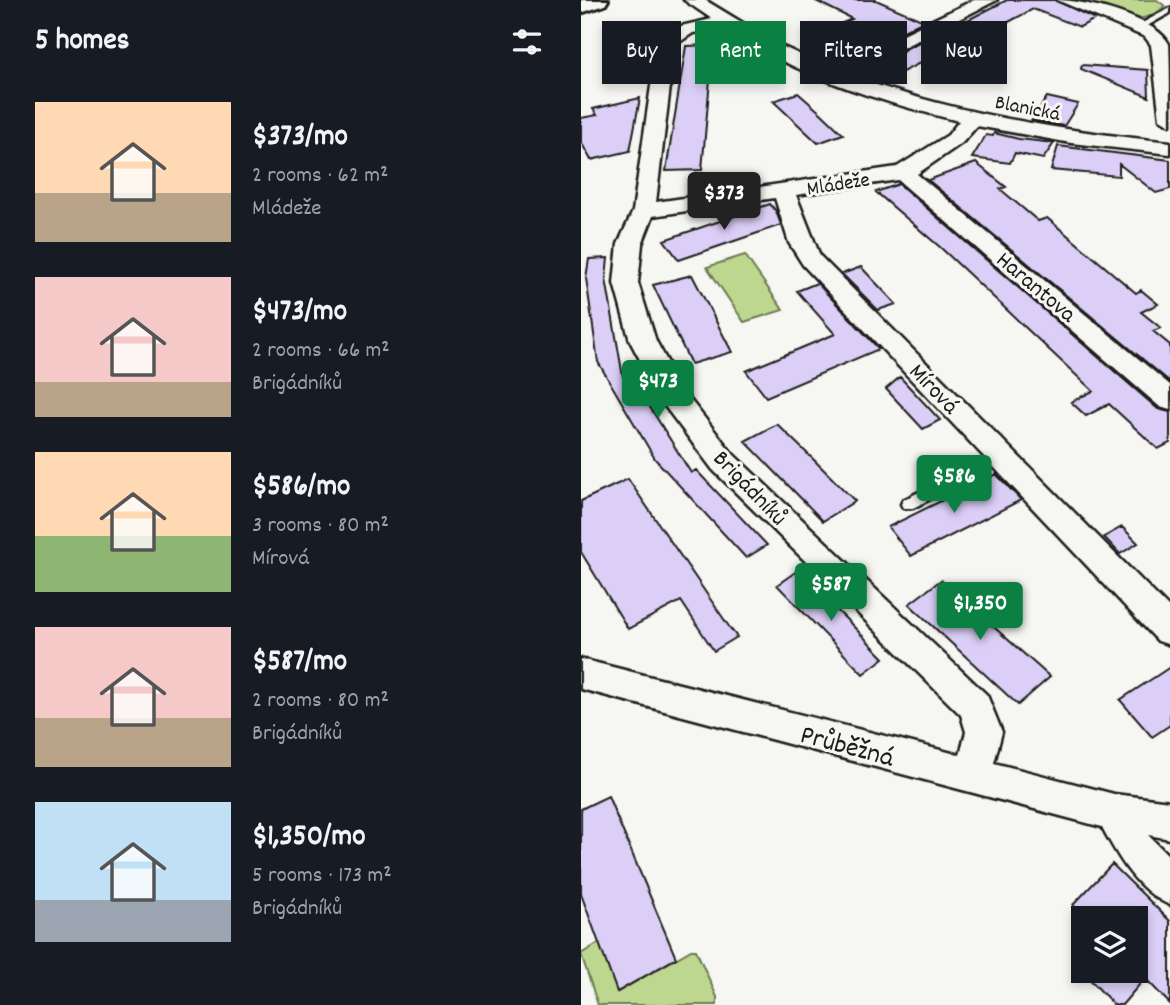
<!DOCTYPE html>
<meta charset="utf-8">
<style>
body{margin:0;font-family:Dekko,sans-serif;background:#20242c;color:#f1f3f6;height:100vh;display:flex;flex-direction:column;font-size:26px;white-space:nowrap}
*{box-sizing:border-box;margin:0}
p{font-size:23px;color:#9ea1a6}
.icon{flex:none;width:38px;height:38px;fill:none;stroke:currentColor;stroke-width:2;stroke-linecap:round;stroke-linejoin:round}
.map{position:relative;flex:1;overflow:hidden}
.sheet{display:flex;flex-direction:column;background:#171b24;width:581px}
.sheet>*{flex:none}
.banner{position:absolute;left:21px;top:21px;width:462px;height:63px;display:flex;gap:14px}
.buttons{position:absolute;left:490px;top:906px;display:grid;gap:14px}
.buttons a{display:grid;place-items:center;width:77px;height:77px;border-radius:0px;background:#171b24;box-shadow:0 4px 10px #0003;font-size:35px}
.price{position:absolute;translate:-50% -60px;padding:0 16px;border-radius:7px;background:#0b8043;color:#fff;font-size:23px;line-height:46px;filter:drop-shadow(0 2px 4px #0008)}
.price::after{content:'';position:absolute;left:50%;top:42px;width:21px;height:16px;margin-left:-10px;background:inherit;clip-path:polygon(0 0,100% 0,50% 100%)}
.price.active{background:#222;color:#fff}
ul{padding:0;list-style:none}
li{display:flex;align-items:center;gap:21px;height:175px;padding:0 35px}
li span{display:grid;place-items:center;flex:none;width:196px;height:140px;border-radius:0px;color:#555}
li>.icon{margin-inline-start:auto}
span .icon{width:84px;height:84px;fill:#fffc;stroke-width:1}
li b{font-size:30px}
h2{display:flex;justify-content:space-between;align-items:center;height:84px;padding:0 35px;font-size:30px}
.chip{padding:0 24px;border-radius:0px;background:#171b24;box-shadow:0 4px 10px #0003;font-size:24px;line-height:63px}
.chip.active{background:#0b8043;color:#fff}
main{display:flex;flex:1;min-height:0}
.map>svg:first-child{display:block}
.green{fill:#bed78e;stroke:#6d7a55;stroke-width:2}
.building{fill:#dccff7;stroke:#1c1c1c;stroke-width:2}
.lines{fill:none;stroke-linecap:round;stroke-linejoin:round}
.lane-casing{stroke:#1c1c1c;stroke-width:5}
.street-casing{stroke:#1c1c1c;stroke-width:5}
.secondary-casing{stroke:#1c1c1c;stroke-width:6}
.lane{fill:#f6f6f2;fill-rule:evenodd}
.street{fill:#f6f6f2;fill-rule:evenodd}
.secondary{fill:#f6f6f2;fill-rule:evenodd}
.labels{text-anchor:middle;stroke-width:6;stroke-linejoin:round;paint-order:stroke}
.far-street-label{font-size:21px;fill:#1c1c1c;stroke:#f6f6f2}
.street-label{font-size:24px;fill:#1c1c1c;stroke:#f6f6f2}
.near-street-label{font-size:28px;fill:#1c1c1c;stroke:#f6f6f2}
</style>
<main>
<section class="sheet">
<h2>5 homes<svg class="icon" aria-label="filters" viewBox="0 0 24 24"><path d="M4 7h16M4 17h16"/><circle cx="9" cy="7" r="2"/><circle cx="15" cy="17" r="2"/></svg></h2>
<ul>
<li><span style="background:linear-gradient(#ffd9b3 65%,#b9a48a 0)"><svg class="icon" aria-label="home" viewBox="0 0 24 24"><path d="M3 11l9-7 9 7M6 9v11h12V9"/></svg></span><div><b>$373/mo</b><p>2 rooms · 62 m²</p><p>Mládeže</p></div></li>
<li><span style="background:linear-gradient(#f6c9c9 75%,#b9a48a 0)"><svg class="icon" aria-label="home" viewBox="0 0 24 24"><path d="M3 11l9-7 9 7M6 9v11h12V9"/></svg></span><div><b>$473/mo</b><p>2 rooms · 66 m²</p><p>Brigádníků</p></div></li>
<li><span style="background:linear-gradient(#ffd9b3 60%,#8fb573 0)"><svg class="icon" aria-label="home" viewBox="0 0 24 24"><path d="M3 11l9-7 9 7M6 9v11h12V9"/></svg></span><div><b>$586/mo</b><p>3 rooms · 80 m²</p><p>Mírová</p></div></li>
<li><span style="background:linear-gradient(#f6c9c9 65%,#b9a48a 0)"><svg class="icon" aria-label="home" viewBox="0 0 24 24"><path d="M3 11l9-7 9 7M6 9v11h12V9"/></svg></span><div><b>$587/mo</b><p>2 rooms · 80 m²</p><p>Brigádníků</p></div></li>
<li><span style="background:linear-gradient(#bfe0f5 70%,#9aa5b1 0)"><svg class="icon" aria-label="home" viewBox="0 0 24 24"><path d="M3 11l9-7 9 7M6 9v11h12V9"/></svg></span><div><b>$1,350/mo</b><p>5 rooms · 173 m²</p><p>Brigádníků</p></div></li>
</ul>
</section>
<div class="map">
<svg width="589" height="1005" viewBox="0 0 589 1005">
<rect width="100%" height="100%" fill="#f6f6f2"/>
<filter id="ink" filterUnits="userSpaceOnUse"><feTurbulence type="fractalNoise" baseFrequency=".0143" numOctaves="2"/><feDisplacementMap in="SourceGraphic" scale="14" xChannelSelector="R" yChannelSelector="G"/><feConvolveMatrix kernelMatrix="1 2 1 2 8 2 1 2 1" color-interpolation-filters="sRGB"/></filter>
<g filter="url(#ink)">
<path class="green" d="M493,0h83l8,6c-27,27 -62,5 -91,-6z
M164,255l38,55 -39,12 -37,-55z
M18,943l19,49 73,-42h5l21,47v8h-119l-17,-51z"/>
<path class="building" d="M233,0h62l48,21 -41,20 -43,-17 12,-5z
M426,0h48l40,19 -15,8 -47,-18 -58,31 -25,-11z
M362,30l22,10 -84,43 -12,-4 36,-30z
M132,45l-11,125 -36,1 20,-125z
M501,65l66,5 1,27 -68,-28z
M217,93l24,21 21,20 -25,9 -45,-42z
M466,97l31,7 -14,22 -32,-6z
M59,98l-10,53 -39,9 -10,-18v-24l16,-3 -4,-6z
M413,133l25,6 35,4 -11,16 -28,-6 -5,10 -38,-5 14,-23 7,1z
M477,146l112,14v29l-14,4 -37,-29v12l-68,-6z
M395,163l30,24 -6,2 38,32 9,-3 89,75 5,-3 17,14 -17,8 20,16 -8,3 17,14v37l-242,-202z
M318,184l259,225 12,3v31l-12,6 -49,-45 -23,12 -15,-14 22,-11 -152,-143 -65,-56z
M189,204l6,7 5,14 -102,35 -15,-20z
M27,258l-2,21 17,98 7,-2 61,98 5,-3 71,75 -21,13 -91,-99 -57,-97 -12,-84 3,-19z
M280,267l35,37 -18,6 -36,-36z
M111,275l40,77 -41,12 -38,-79z
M236,283l62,66 -113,48 -20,-26 89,-37 -38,-43z
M319,377l40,43 -17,9 -37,-40z
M196,424l38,37 40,40 -32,20 -78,-80z
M415,474l25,26 -110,56 -23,-29z
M47,479l102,149 7,9 -23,14 -33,-50 -53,28 -47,-77v-51z
M541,527l16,16 -18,11 -16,-17z
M216,571l54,53 33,34 -21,16 -86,-89z
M360,580l109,97 -32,28 -109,-101z
M589,667v58l-18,12 -32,-37z
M27,796l68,162 -59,34 -36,-98v-85z
M531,864l58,57v83l-25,-26 -23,27h-8l-32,-34h57l-3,-3v-49h-49l-14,-14z"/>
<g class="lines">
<defs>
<path id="lane" d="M589,8v5l-30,17 -7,-2z
M420,451l5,1 2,4 -2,4 -93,48h-10l-2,-4 2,-4z"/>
<path id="street" d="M103,0h21l74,45 52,24 143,-69h23l-149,75c104,38 212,56 322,67v12l-99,-11 -94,-17 -15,17 -45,31 253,211v25l-10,-3 -262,-227 -102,15 24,61 350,353v36l-12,-4 -355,-376 -14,-22 -14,-45 -122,18 -11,28 -4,39 18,58 28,51 49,62 254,241 15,37 -8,31 120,31 56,7v38l-22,-4 22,22v48c-33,-14 -52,-48 -68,-78l-521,-138v-30l379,96 6,-23 -5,-17 -248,-245 -49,-65 -34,-64 -16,-58 4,-39 15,-33 24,-167 15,-16 40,-9zM146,29c70,47 151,72 232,92l-11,14 -51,32 -241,35 19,-157 18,-12z
M476,0c27,0 100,18 112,44 1,13 1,65 1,81l-10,-6 -9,-74 -6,-8z"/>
<path id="secondary" d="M0,0h27l-3,5 -24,8z"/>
</defs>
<use href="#lane" class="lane-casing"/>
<use href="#street" class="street-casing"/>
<use href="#secondary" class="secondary-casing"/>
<use href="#lane" class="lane"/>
<use href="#street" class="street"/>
<use href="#secondary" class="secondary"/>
</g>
</g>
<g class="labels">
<g class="far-street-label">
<text transform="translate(447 107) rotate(11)" y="7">Blanická</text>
<text transform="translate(257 183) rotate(-9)" y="7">Mládeže</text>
</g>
<g class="street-label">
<text transform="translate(456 286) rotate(40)" y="8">Harantova</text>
<text transform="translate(354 388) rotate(46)" y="8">Mírová</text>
<text transform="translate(170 487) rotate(46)" y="8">Brigádníků</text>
</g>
<g class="near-street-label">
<text transform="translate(267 744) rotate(15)" y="10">Průběžná</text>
</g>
</g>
</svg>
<div class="buttons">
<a><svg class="icon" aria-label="layers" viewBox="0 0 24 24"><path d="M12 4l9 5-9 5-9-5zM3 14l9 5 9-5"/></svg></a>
</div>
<b class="price active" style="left:143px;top:232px">$373</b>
<b class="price" style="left:77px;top:420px">$473</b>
<b class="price" style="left:373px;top:515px">$586</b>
<b class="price" style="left:250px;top:623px">$587</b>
<b class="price" style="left:399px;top:642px">$1,350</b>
<div class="banner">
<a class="chip">Buy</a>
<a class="chip active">Rent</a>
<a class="chip">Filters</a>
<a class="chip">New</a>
</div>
</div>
</main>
